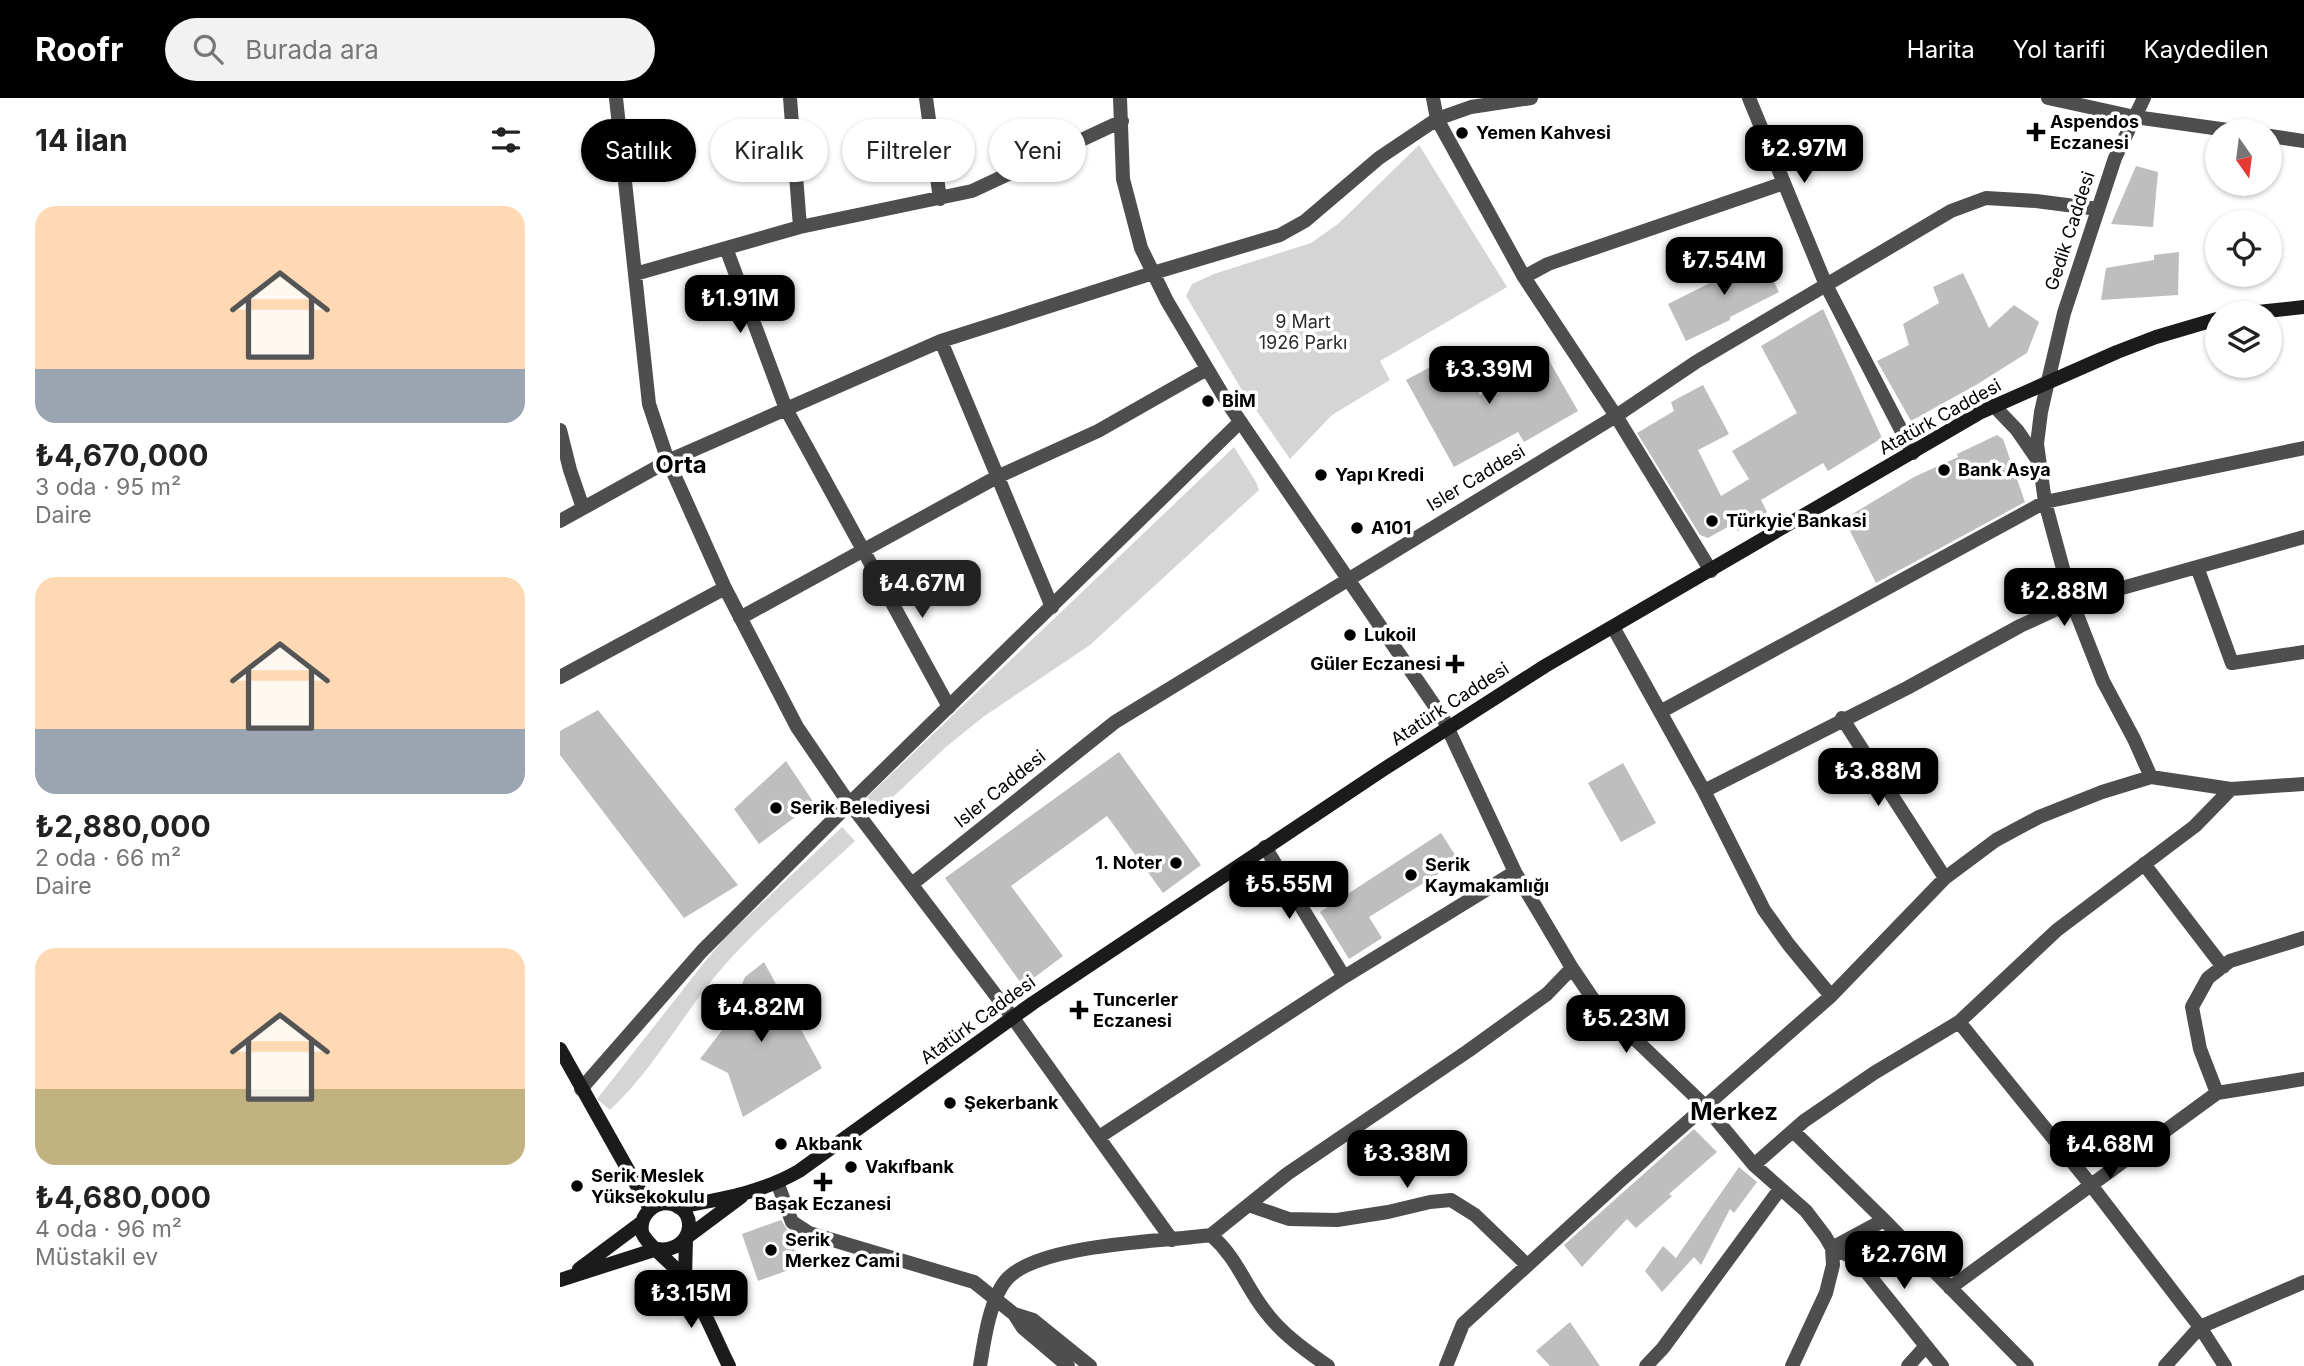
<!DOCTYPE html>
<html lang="tr">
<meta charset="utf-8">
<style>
body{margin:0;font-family:Inter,sans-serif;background:#f2f2f2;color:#222;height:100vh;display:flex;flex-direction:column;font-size:26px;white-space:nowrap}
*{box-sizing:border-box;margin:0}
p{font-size:23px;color:#767676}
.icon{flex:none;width:38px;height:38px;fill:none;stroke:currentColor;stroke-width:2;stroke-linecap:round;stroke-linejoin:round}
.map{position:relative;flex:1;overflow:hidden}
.panel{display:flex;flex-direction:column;background:#fff;width:560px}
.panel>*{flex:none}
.guide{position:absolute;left:21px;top:21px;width:665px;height:63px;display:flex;gap:14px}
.needle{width:46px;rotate:166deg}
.fabs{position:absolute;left:1645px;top:21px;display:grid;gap:14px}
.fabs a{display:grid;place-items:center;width:77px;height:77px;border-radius:50%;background:#fff;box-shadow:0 2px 5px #0004;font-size:35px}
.price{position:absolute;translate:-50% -60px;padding:0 16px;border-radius:14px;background:#000;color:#fff;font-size:23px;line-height:46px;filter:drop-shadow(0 2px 4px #0008)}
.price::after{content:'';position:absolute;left:50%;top:42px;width:21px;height:16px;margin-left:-10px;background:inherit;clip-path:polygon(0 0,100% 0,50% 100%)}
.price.current{background:#222;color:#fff}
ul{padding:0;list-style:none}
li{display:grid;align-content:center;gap:14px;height:371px;padding:0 35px}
li span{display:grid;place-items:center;height:217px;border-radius:21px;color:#555}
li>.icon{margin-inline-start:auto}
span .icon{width:126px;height:126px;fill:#fffc;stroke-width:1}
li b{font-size:30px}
h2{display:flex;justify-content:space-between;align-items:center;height:84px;padding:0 35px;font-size:30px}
.chip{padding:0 24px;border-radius:32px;background:#fff;box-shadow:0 2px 5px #0004;font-size:24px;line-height:63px}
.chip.current{background:#000;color:#fff}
header{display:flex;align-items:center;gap:42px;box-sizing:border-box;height:98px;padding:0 35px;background:#000;color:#fff}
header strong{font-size:33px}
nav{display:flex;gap:38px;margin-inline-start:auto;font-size:24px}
.search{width:490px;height:63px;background:#f2f2f2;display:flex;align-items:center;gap:18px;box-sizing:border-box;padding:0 24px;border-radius:38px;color:#767676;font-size:26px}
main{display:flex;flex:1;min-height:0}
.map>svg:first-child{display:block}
.green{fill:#d5d5d5}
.building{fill:#bebebe}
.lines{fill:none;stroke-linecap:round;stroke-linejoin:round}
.minor{stroke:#4e4e4e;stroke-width:14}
.tertiary{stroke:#4e4e4e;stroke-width:14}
.secondary{stroke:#1b1b1b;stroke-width:14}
.poi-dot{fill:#000;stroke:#fff;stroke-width:2.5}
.labels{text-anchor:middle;stroke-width:7;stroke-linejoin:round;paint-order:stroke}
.poi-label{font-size:18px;font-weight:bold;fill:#000;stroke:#fff;text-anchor:start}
.street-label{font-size:18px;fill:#000;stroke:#fff}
.park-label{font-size:18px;fill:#2c2c2c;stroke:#fff}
.district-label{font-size:24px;font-weight:bold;fill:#000;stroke:#fff}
</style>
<header>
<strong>Roofr</strong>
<div class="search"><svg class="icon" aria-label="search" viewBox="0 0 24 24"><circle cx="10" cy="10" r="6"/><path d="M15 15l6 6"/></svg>Burada ara</div>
<nav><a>Harita</a><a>Yol tarifi</a><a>Kaydedilen</a></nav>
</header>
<main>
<section class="panel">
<h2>14 ilan<svg class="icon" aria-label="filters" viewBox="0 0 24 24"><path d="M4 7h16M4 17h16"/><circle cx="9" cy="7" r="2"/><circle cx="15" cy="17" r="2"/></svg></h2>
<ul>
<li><span style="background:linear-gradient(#ffd9b3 75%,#9aa5b1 0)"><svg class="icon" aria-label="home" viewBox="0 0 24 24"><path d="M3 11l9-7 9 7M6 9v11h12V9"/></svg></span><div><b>₺4,670,000</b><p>3 oda · 95 m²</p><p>Daire</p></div></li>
<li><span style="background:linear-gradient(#ffd9b3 70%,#9aa5b1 0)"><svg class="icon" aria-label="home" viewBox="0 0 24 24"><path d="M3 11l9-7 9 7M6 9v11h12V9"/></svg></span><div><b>₺2,880,000</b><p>2 oda · 66 m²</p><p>Daire</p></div></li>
<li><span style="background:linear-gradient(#ffd9b3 65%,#c2b280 0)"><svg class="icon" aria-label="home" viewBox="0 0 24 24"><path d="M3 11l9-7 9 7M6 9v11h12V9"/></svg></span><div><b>₺4,680,000</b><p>4 oda · 96 m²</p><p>Müstakil ev</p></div></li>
</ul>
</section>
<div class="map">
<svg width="1744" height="1268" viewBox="0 0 1744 1268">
<rect width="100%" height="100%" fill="#fff"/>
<path class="green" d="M859,47l88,142 -127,74 10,19 -58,35 -42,44 -50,-72 -54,-91 6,-12 22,-10 97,-31 27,-19z
M674,349l22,35 3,8 -169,155 -107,72 -37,30 -70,66 -12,-13z
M282,729l13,14c-44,41 -92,81 -132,126 -40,46 -68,101 -113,143l-13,-11 110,-140 18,-21z"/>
<path class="building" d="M1576,68l22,6 -5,55 -42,-3z
M1199,153l20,41 -49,25v3l-44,21 -18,-37 58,-29 -3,-6z
M1619,154l-1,43 -77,5 5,-32 48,-8v-5z
M1403,175l26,55 25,-23 25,17 -12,31 -51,32 -65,36 -34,-60 32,-16 -6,-21 36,-21 -6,-16z
M1263,211l59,129 -54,33 -5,-8 -62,37 6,12 -29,19 -5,-7 -25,14 -8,-3 -63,-102 37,-22 -3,-9 32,-17 26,49 -31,16 23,46 28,-17 -17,-28 65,-38 -36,-67z
M897,255l23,42 67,-38 31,54 -54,31 -6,-10 -64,35 -48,-87z
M1437,337l6,4 22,63 -149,81 -32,-64 70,-42 44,-20 -1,-3z
M38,612l140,175 -54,33 -124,-163v-24z
M559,654l82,113 -38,28 -56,-77 -96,70 52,70 -40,30 -78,-108z
M226,663l28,42 -55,41 -25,-35z
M1063,665l33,60 -35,19 -33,-59z
M881,735l18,28 -90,56 13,21 -33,21 -29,-47z
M204,864l58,106 -79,49 -15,-44 -28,-14 23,-30 22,-52z
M1134,1031l23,23 -48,42 3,2 -36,32 -9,-9 -45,48 -18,-22z
M1179,1069l18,15 -23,31 -4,-4 -29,56 -7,-8 -32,35 -17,-21 18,-25 13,12z
M221,1122l7,11 12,35 -42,15 -16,-47z
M1010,1224l30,44h-50l-14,-15z"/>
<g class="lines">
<path class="minor" d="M56,0l33,306 19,57 57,127 72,139 45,66 171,225 159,222
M230,0l10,129
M366,0l14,101
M560,0l3,81 18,69 26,53 60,101 216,316 72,154 57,96 21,31 112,107 49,59 52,46 19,25 7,12 1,17 -7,28 -34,73
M873,0l4,21 87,158 92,139 95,155
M1189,0l77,187 87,168
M1488,0l87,19 100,14
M1710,38l34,5
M166,150l60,161 163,298
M75,176l165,-47 172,-36 150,-70
M964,179l24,-13 236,-81
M381,243l111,266
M1488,283l-7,31 -4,32 8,58 27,100 31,79 31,58 17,38
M1434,308l23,24 20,29
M0,332l10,40 13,38
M0,423l108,-60 273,-120 212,-68 127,-38 25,-14 74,-63 58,-39 34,-12 60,-9
M1637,469l35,96 72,-11
M180,520l257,-141 101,-46 109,-62
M1053,529l91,164 60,119 25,35 42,51
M0,579l165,-89
M1100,614l385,-210 259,-54
M1282,620l103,160
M1144,693l203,-103 113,-62 52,-24 232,-65
M705,749l79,130
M1584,766l79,103
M352,786l203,-162 501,-306 80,-54 255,-151 35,-13 50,3 62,8
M1399,924l132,163 109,142 25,39
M1657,995l-17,-44 -8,-42 16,-29 22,-17 74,-23
M1233,1033l91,89 143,146
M539,1039l245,-160 171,-105
M1194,1067l50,-44 70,-48 85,-51 98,-92 138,-104 36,-37
M688,1107l41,14 48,1 51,-8 42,-10 21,-2 24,15 52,50
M1324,1122l-52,28 24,11 86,107
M651,1137l76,-61 181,-123 79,-57 25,-26
M1390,1190l267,-195 87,-14
M420,1268c4,-25 10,-68 27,-87 33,-36 155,-37 204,-44 27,24 33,49 54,76 16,22 41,40 63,55
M886,1268l17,-42 158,-144 210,-184 114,-118 51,-38 43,-23 63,-25 49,-15 80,12 73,-5
M1086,1268l17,-18 117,-159
M1348,1268l18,-20
M1605,1268l35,-39 104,-45"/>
<path class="tertiary" d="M1488,283l16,-68 51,-155 29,-60
M21,991l121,-138 148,-148 390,-381
M217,1084l15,40 17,11 165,49 40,32 9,14 45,38
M454,1216l19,6 57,46"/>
<path class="secondary" d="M1688,215l56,-6
M0,951l90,160
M118,1109c43,-8 83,-14 121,-36l234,-168 351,-234 161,-103 436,-254 136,-60 39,-15 61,-18
M19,1171l63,-47
M125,1181l1,-41 55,-41
M0,1182l97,-31c34,5 44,-37 15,-45 -17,-4 -33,11 -30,28 3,12 34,34 43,47 16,23 31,61 44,87"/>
</g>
<g class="poi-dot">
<path d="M1472.5 23.5h7v7h7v7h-7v7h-7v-7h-7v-7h7z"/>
<circle cx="902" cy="35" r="7"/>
<circle cx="648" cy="303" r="7"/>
<circle cx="1384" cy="372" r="7"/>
<circle cx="761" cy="377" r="7"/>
<circle cx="1152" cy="423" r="7"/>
<circle cx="797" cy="430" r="7"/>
<circle cx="790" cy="537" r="7"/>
<path d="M891.5 555.5h7v7h7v7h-7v7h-7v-7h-7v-7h7z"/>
<circle cx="216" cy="710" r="7"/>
<circle cx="616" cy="765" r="7"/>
<circle cx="851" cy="777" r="7"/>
<path d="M515.5 901.5h7v7h7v7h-7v7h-7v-7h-7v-7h7z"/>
<circle cx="390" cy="1005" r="7"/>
<circle cx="221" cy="1046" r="7"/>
<circle cx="291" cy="1069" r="7"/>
<path d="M259.5 1073.5h7v7h7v7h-7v7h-7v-7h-7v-7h7z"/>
<circle cx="17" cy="1088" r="7"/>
<circle cx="211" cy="1152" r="7"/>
</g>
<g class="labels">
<g class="poi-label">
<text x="1490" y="30">Aspendos<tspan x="1490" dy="21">Eczanesi</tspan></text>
<text x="916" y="41">Yemen Kahvesi</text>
<text x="662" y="309">BİM</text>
<text x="1398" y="378">Bank Asya</text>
<text x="775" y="383">Yapı Kredi</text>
<text x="1166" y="429">Türkyie Bankasi</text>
<text x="811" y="436">A101</text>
<text x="804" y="543">Lukoil</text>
<text x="881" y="572" text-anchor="end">Güler Eczanesi</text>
<text x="230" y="716">Serik Belediyesi</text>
<text x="602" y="771" text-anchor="end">1. Noter</text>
<text x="865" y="773">Serik<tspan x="865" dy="21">Kaymakamlığı</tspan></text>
<text x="533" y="908">Tuncerler<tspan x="533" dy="21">Eczanesi</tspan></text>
<text x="404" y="1011">Şekerbank</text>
<text x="235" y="1052">Akbank</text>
<text x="305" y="1075">Vakıfbank</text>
<text x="31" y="1084">Serik Meslek<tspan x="31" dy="21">Yüksekokulu</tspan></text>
<text x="263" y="1112" text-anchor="middle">Başak Eczanesi</text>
<text x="225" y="1148">Serik<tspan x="225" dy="21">Merkez Cami</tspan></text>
</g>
<g class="street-label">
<text transform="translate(1510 133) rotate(-72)" y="6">Gedik Caddesi</text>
<text transform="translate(1380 319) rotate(-29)" y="6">Atatürk Caddesi</text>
<text transform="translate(916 380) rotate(-31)" y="6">Isler Caddesi</text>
<text transform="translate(890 606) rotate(-33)" y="6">Atatürk Caddesi</text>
<text transform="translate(440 691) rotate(-39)" y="6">Isler Caddesi</text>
<text transform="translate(418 922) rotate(-36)" y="6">Atatürk Caddesi</text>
</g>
<g class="park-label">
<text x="743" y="230">9 Mart<tspan x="743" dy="21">1926 Parkı</tspan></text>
</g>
<g class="district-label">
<text x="121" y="375">Orta</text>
<text x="1174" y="1022">Merkez</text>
</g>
</g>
</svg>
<div class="fabs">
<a><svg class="needle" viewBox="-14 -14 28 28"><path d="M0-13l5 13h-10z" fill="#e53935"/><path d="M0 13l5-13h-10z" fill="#767676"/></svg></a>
<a><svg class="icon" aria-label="locate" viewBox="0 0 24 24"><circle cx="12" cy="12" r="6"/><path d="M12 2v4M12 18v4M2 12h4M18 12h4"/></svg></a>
<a><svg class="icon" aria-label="layers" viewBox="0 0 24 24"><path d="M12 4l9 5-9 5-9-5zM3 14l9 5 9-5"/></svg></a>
</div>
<b class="price" style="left:1244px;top:87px">₺2.97M</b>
<b class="price" style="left:1164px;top:199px">₺7.54M</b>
<b class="price" style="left:180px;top:237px">₺1.91M</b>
<b class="price" style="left:929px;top:308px">₺3.39M</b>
<b class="price current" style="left:362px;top:522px">₺4.67M</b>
<b class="price" style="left:1504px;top:530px">₺2.88M</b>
<b class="price" style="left:1318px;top:710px">₺3.88M</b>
<b class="price" style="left:729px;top:823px">₺5.55M</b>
<b class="price" style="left:201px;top:946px">₺4.82M</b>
<b class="price" style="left:1066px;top:957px">₺5.23M</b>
<b class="price" style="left:1550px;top:1083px">₺4.68M</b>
<b class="price" style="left:847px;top:1092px">₺3.38M</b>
<b class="price" style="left:1344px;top:1193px">₺2.76M</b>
<b class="price" style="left:131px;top:1232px">₺3.15M</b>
<div class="guide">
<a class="chip current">Satılık</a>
<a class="chip">Kiralık</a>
<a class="chip">Filtreler</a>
<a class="chip">Yeni</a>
</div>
</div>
</main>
